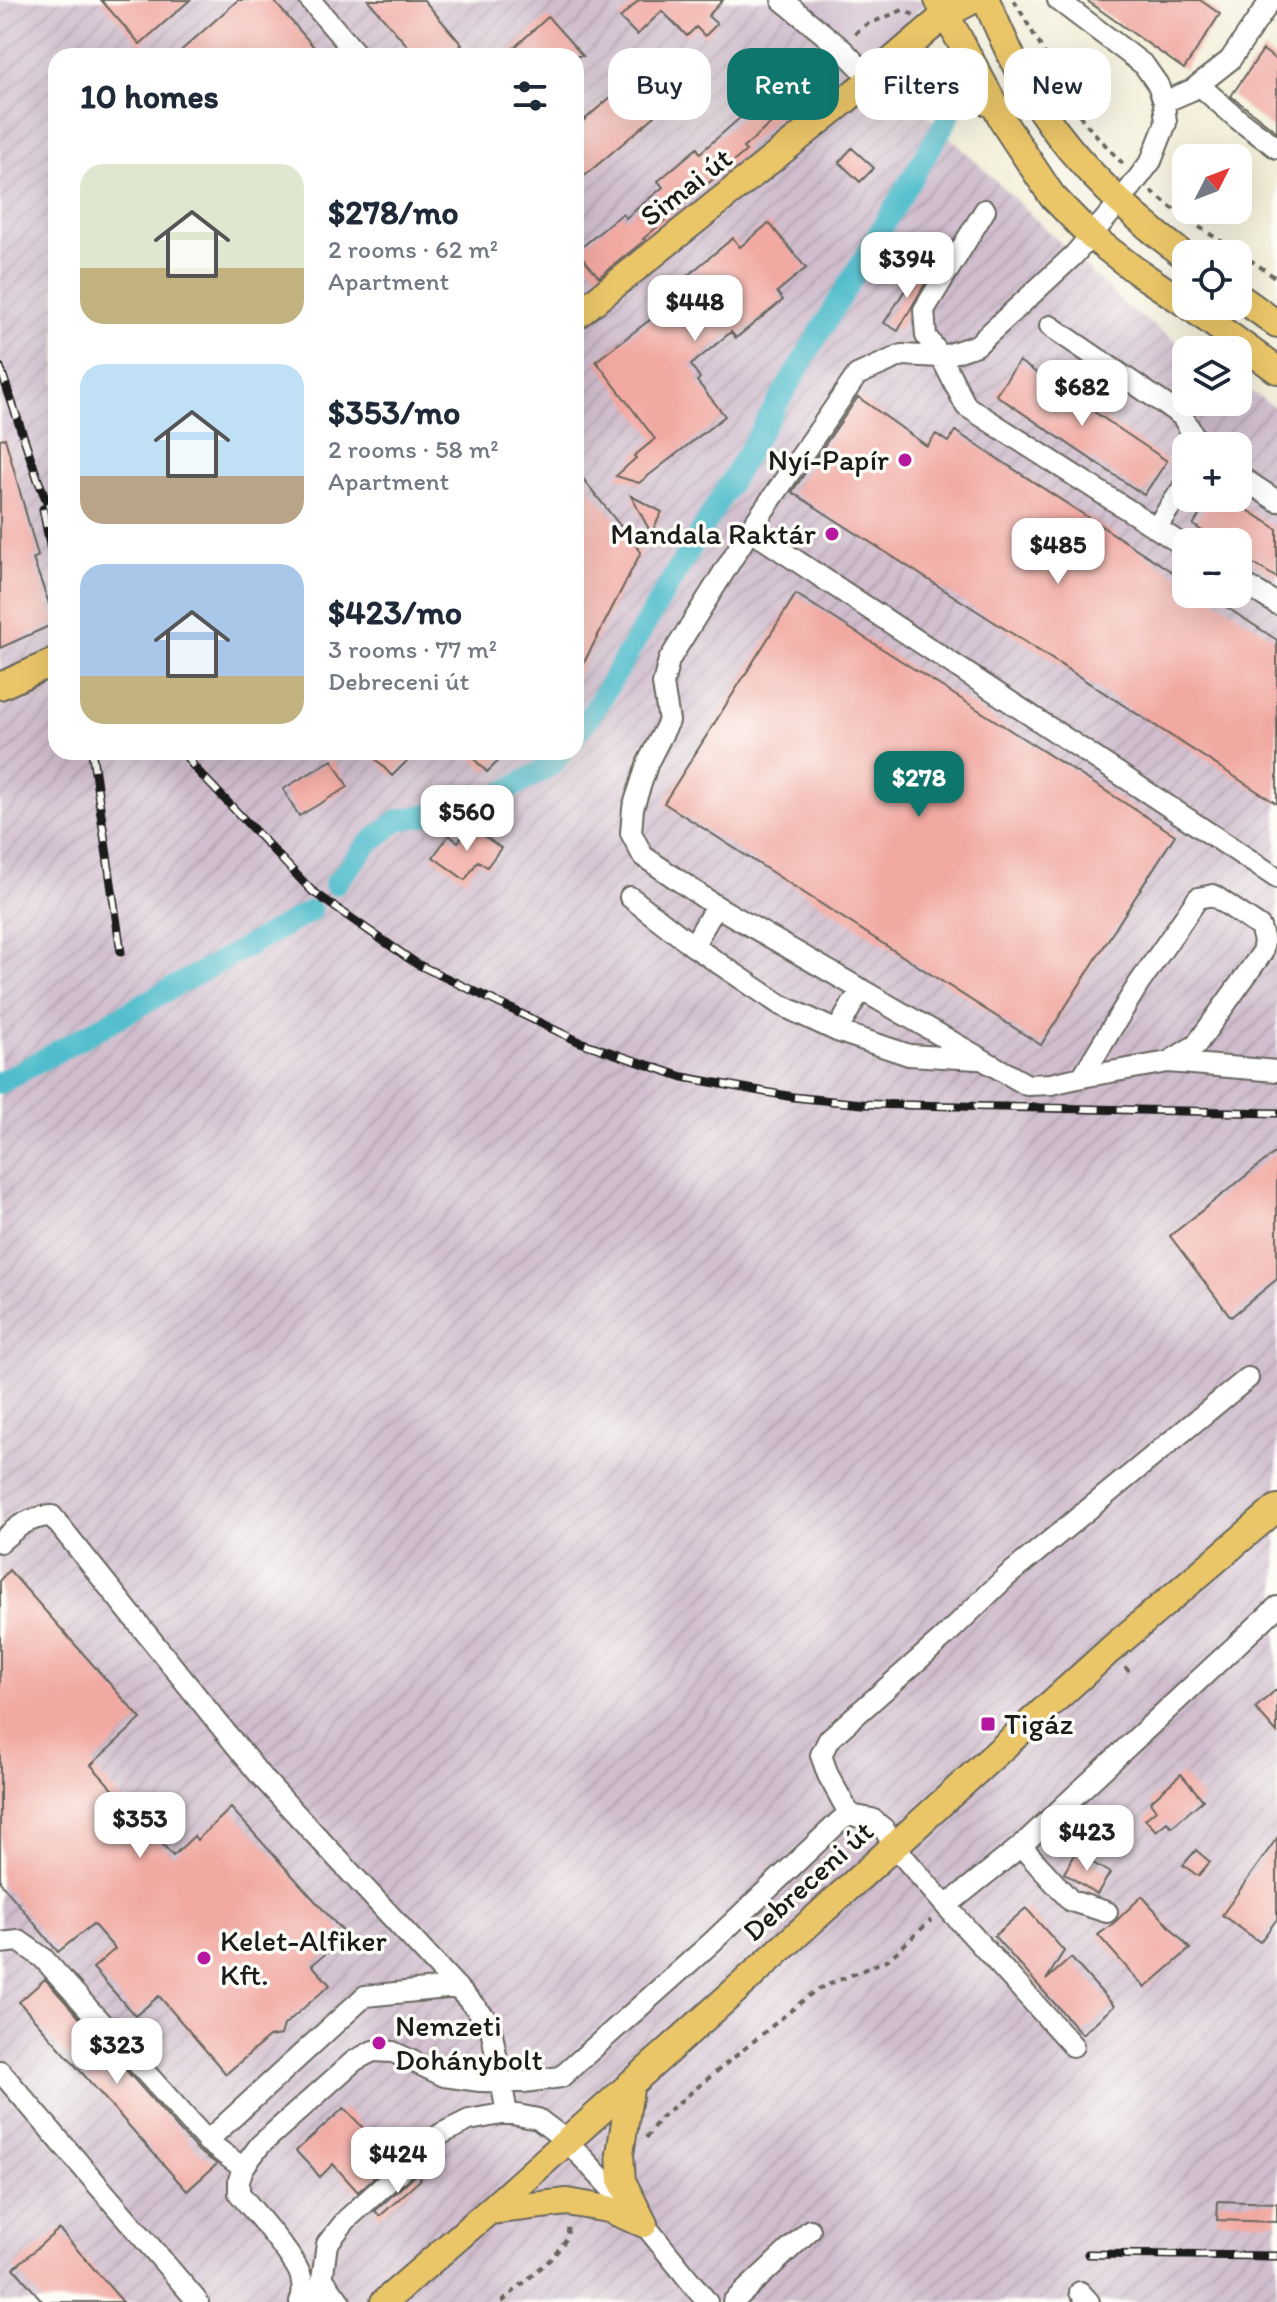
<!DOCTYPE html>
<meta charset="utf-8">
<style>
body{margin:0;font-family:Itim,sans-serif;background:#f2f2f3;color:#1f2937;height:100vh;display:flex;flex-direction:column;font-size:30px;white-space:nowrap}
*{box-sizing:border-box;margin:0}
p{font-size:26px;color:#747a83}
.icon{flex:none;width:44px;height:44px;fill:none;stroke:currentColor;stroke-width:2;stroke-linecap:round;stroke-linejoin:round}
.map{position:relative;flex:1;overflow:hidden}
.details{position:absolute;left:48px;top:48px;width:536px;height:712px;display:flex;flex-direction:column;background:#fff;border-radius:24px;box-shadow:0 8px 32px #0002}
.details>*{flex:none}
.banner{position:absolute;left:608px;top:48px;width:548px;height:72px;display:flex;gap:16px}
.needle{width:52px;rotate:48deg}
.controls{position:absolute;left:1172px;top:144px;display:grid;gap:16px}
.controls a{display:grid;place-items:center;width:80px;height:80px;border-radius:16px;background:#fff;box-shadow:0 8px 32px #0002;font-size:40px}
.price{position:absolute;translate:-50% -68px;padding:0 18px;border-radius:16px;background:#fff;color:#222;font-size:26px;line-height:52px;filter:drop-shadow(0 2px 4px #0008)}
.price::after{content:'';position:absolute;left:50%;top:48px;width:24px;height:18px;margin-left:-12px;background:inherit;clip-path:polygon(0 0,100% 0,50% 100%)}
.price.current{background:#0f766e;color:#fff}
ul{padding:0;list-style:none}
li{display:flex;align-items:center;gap:24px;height:200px;padding:0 32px}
li span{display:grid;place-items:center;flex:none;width:224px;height:160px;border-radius:24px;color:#555}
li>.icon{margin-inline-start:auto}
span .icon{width:96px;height:96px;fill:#fffc;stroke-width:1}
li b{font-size:34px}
h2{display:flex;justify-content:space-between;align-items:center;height:96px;padding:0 32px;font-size:34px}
.tag{padding:0 28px;border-radius:24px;background:#fff;box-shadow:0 8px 32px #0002;font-size:28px;line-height:72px}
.tag.current{background:#0f766e;color:#fff}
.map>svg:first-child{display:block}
.industrial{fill:url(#industrial-furrows);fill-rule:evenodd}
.railway{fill:#d0bdcd}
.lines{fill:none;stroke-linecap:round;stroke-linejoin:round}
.canal{stroke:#51bdcc;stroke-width:22}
.building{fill:#f1a9a2}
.minor-casing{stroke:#67665e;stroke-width:24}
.major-casing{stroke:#67665e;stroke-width:30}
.path{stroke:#67665e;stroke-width:4;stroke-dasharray:6 6;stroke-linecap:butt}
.minor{stroke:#fff;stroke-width:20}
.major{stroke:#ebc669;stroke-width:26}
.rail-casing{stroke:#1c1c1c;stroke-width:9}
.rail{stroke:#fdfcf7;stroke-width:6;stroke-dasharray:18;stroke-linecap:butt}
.poi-dot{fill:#b5179e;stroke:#fdfcf7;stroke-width:3}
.labels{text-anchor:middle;stroke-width:7;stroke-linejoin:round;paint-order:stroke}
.street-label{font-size:30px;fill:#1c1c1c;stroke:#fdfcf7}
.poi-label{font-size:30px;fill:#1c1c1c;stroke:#fdfcf7;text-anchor:start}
</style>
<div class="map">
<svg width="1277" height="2302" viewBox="0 0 1277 2302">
<defs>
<pattern id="industrial-furrows" width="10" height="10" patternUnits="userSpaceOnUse" patternTransform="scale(2)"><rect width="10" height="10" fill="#d0bdcd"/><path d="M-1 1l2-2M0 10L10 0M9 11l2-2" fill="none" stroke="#b2a2af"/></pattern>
</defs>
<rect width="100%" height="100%" fill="#fdfcf7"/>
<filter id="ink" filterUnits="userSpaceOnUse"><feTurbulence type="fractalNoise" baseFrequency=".0125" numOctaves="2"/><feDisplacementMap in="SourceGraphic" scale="16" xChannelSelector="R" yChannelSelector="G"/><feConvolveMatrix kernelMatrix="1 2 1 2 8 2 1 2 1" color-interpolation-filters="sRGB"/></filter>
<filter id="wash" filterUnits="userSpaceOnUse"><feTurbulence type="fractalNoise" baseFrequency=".006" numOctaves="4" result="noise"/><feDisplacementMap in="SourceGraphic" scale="32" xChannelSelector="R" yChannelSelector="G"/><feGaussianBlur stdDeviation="1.8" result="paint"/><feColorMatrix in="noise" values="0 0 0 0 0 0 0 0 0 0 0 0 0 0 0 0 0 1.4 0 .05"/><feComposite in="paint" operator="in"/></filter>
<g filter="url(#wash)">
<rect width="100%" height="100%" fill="#f2eed8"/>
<path class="industrial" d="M0,0h795l74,59 259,249 61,42h-3v52h52v-19l39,26v1893h-1277zM56,56h520v696h-520zM1186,446h52v52h-52zM1186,542h52v52h-52z"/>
<path class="railway" d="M795,0h129l2,3 -57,56z"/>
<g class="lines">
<path class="canal" d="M576,734l18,-24 355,-594
M335,884l32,-39 31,-25 82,-14 72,-41 10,-13
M0,1083l311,-172"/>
</g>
<g id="blocks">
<path class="building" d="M101,0h89l-50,44z
M238,0h35l49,56h-147z
M368,0h56l38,45 -13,11h-33z
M639,0h84l-15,16 9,8 -12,12 -9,-9 -9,9 -25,-25 -25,24 -17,-17z
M1086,0h114l20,14 -36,55z
M548,17l35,39h-78z
M1263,50l14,10v72l-46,-36z
M798,52l23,20 -1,8 -77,68 3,3 -103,88 2,1 -46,37 -22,-26 45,-37 4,4 37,-31 -5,-6 39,-33 3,5 49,-43 -21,-25 15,-13 7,8 21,-17 6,7z
M627,83l28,33 -79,67v-56z
M852,148l22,20 -14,14 -21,-20z
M769,223l37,45 -29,24 6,8 -47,38 -5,-6 -40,33 9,13 -3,3 28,35 -86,67 -23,-7 20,-18 -2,-2 21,-17 -59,-78 67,-51 -1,-1 31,-26 -6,-7 46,-38 7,9z
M919,268l11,7 -32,56 -14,-8z
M1019,361l148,100 -23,34 -148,-100z
M858,397l69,49 9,-12 12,8 7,-11 231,150v13h20l71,46v164l-485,-312z
M5,438l33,118 -5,3 23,64 -56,25v-209z
M576,470l65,82 -65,126z
M631,496l31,16 -11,21z
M1210,498h19l48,31v49l-39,-24v-12h-18l-27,-17z
M796,594l379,241 -134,210 -377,-242z
M369,752h47l-24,24z
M467,752h41l-21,20z
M332,760l16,27 -49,29 -16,-27z
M470,826l31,22 -14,19 -9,-6 -13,19 -32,-23 16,-22 9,7z
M1277,1151v128l-46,38 -61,-81z
M9,1570l132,149 -50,46 82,91 21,-20 3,4 34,-32 116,128 -35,29 18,20 -46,40 -3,10 -12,2 -43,37 -67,-78 -24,20 -42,-48 22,-19 -22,-25 -35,28 -58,-70v-302z
M1277,1689v44l-22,-25z
M1181,1774l22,26 -31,27 -5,-5 -11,9 -11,-12 11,-9 -6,-8z
M1277,1838v81l-17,23 -38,-27z
M1196,1850l14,12 -12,14 -15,-11z
M1076,1853l34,20 -13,21 -33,-21z
M1142,1896l48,53 -45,39 -47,-53 17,-13z
M1026,1908l38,43 -18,29 25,-22 43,48 -32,28 -88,-98z
M45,1979l152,171 20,14 -30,27 -168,-189z
M344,2108l24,25 6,-5 25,27 -41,37 -25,-28 -13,13 -24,-26z
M416,2174l5,5 -41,37 -5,-5z
M1218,2201l59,2v19l-60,-2z
M59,2229l64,73h-80l-29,-34z"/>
</g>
</g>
<g filter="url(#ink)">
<use href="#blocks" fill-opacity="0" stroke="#67665e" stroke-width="2"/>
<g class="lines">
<defs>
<path id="minor" d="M310,0l48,56
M782,0l61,50 28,29
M1058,0l86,65 14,20 6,17 2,21 -15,38 -31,41 -46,53 -97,90 -36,12 -39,-2 -45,20 -107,155 -81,130 -6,24 6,37 -21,41 -15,46 -2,25 12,23 73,50 311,179 24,-1 31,-7 56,-92 60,-87 15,-3 47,32 4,14 -2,12 -66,92 -28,17
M1199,85l40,35 38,28
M1164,102l28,-12 38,-30 41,-60
M985,210l-61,100 2,26 15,21 25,49 220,141
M1050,326l132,90 18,30
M1238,475l39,26
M1156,528l30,-45
M750,530l527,348
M1238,580l39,24
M630,897l63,49 88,59 56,26 72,24 68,4
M693,946l23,-40
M837,1031l24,-42
M1082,1077l86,-15 109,9
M0,1542c17,-15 28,-25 52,-26l207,258 231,249 17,90
M850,1815l-22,-40 -7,-20 8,-16 113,-100 64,-62 242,-199
M1021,1846l50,55 36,11
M946,1906l75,-60 256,-239
M0,1943l19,-2 24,17 164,183 36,27
M0,2071l198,231
M207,2141l158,-145 92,-9
M323,2279l17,23
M1080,2292l9,10
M300,2302c4,-8 3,-16 1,-25 -5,-19 -48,-66 -62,-84v-13l4,-12 17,-23 94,-84 19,-10 20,1 51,24 36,5 44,1 37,-5 149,-133 131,-124 9,-5 22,4 12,10 10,17 52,60 127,140
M319,2302l8,-58 20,-25 94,-85 28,-14 38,-7 31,6 29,22 77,83 63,78
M733,2302l77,-72"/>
<path id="major" d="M938,0l69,128 45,68 39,40 44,34 51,34
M986,0c13,30 26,60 42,89 38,67 97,122 158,168
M871,79h65l22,5 35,21
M1238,296l39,28
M1189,306l88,64
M576,316l271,-217 98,-84 28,-15
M0,686l56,-25
M631,2083l-11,71 2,27 22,43
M489,2211l78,-9 41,7 36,15
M384,2302l105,-91 247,-221 374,-340 167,-142"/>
</defs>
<use href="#minor" class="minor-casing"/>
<use href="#major" class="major-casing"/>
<path class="path" d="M1014,0l70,122 41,44
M855,34l8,-8 40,-16 11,5
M1151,191c39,34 85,57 126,88
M1125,1667l8,9
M646,2138l14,-20 156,-128 73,-31 42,-39
M502,2302l51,-45 14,-19 2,-14"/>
<use href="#minor" class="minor"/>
<use href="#major" class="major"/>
<defs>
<path id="rail" d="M0,367l38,113 18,43
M43,509l13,67
M92,752l29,200
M183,752l12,16 117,123 105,73 163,78 103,35 110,20 69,7 415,9
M1088,2254l189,2"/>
</defs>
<use href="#rail" class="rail-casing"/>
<use href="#rail" class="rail"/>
</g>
</g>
<g class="poi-dot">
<circle cx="905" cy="460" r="8"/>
<circle cx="832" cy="534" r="8"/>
<rect x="980" y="1716" width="16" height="16" rx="4"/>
<circle cx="204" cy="1958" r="8"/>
<circle cx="379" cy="2043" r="8"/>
</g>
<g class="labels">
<g class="street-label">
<text transform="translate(686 187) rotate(-38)" y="10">Simai út</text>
<text transform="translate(808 1881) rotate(-42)" y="10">Debreceni út</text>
</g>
<g class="poi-label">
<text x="889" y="470" text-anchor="end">Nyí-Papír</text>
<text x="816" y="544" text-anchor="end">Mandala Raktár</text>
<text x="1004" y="1734">Tigáz</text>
<text x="220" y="1951">Kelet-Alfiker<tspan x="220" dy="34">Kft.</tspan></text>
<text x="395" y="2036">Nemzeti<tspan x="395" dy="34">Dohánybolt</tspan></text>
</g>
</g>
</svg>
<div class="controls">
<a><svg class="needle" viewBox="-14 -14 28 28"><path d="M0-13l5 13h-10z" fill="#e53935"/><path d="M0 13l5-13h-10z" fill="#747a83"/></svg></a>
<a><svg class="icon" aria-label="locate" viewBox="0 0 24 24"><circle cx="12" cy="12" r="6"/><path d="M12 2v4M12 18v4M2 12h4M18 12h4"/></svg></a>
<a><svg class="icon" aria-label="layers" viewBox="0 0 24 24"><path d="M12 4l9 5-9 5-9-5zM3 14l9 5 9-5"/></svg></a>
<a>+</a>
<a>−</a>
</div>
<b class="price" style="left:907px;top:300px">$394</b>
<b class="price" style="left:695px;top:343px">$448</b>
<b class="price" style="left:1082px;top:428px">$682</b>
<b class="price" style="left:1058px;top:586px">$485</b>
<b class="price current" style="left:919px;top:819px">$278</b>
<b class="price" style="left:467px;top:853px">$560</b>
<b class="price" style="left:140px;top:1860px">$353</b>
<b class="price" style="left:1087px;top:1873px">$423</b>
<b class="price" style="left:117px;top:2086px">$323</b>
<b class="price" style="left:398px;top:2195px">$424</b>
<div class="banner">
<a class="tag">Buy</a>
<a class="tag current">Rent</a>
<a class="tag">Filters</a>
<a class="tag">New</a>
</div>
<section class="details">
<h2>10 homes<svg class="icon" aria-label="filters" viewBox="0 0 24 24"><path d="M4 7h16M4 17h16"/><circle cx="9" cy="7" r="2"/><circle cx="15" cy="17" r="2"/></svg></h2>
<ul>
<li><span style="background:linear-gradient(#dfe7d0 65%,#c2b280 0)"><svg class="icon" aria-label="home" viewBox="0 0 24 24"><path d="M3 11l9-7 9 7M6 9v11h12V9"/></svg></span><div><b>$278/mo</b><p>2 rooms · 62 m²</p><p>Apartment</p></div></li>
<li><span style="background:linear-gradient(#bfe0f5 70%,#b9a48a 0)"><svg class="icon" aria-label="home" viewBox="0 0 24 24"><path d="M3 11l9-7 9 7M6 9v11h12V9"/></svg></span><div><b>$353/mo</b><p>2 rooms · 58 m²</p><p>Apartment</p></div></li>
<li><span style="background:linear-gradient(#a9c7e8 70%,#c2b280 0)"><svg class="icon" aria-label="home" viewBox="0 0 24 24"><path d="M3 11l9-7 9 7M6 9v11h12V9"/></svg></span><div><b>$423/mo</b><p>3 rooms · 77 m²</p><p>Debreceni út</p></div></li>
</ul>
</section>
</div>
